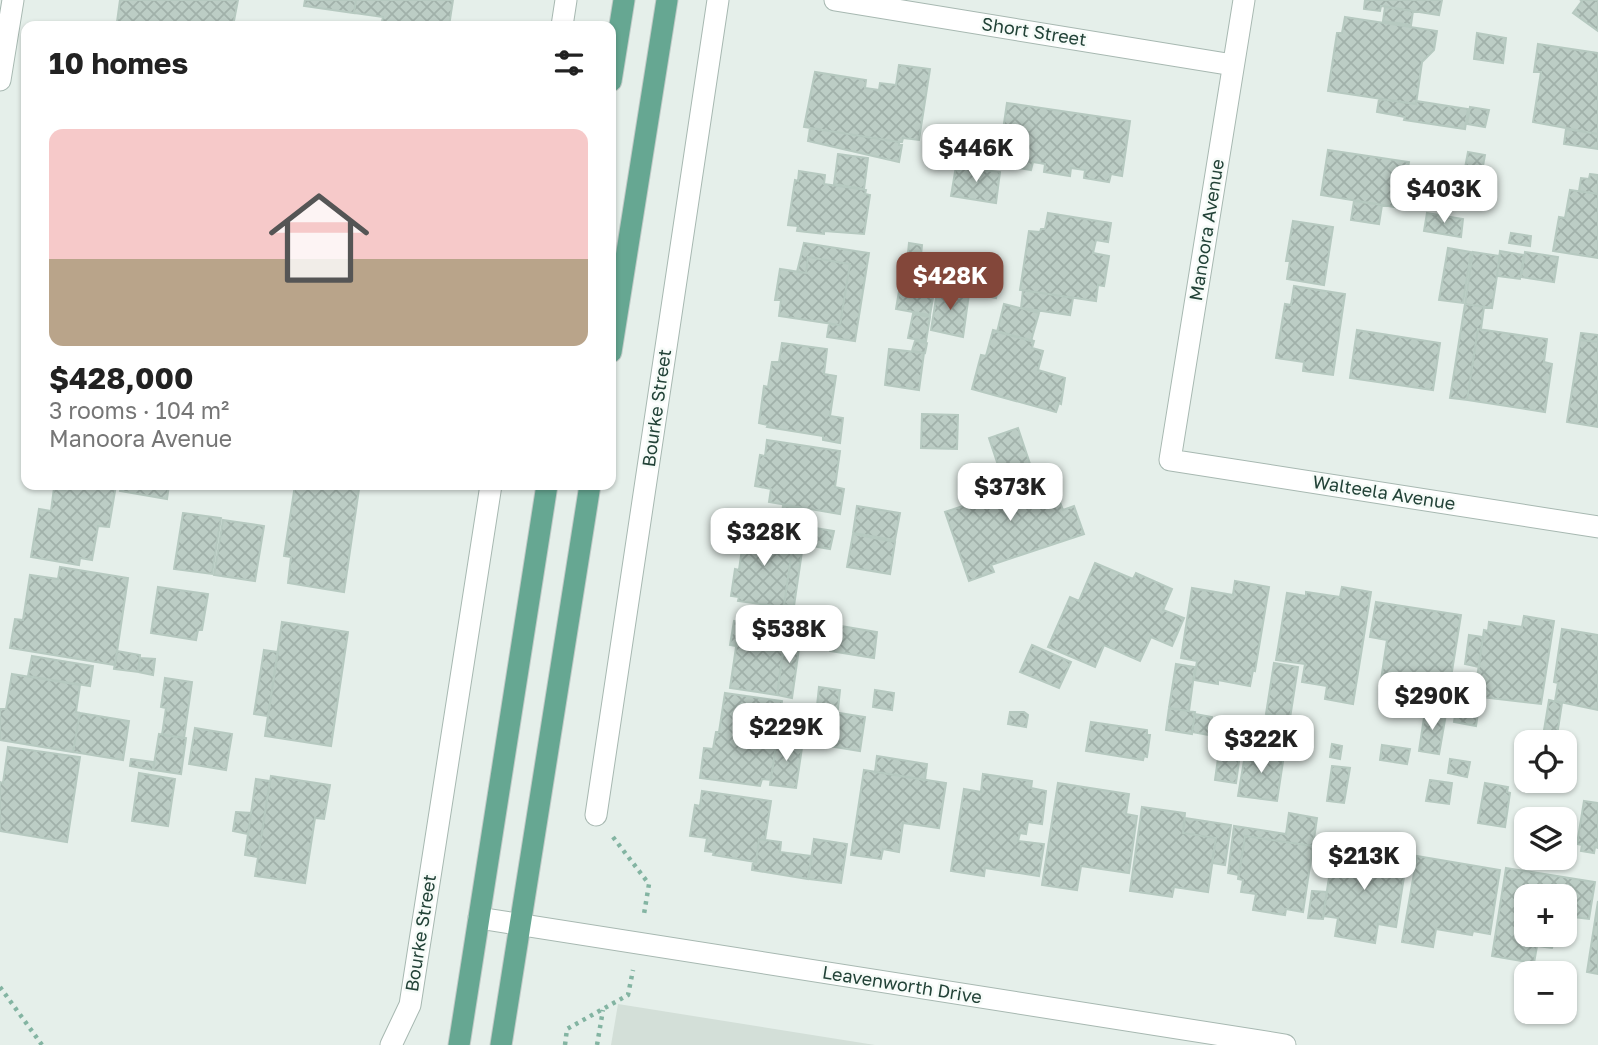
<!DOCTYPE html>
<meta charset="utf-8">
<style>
body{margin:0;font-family:"Golos Text",sans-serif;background:#f6f6f6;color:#222;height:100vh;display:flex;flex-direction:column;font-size:26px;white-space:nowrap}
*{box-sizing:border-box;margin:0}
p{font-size:23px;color:#767676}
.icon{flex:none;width:38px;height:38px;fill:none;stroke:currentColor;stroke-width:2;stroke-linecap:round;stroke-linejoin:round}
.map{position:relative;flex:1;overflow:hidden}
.side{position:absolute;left:21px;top:21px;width:595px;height:469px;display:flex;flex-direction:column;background:#fff;border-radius:14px;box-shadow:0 2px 5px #0004}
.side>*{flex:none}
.buttons{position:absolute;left:1514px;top:730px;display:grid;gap:14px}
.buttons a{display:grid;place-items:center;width:63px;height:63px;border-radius:14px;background:#fff;box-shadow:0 2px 5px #0004;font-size:35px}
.price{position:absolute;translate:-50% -60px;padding:0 16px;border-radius:14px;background:#fff;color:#222;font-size:23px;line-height:46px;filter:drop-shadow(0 2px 4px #0008)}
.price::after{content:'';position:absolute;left:50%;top:42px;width:21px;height:16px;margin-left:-10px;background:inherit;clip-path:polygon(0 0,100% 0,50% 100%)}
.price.selected{background:#83473a;color:#fff}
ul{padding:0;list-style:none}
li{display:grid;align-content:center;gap:14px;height:371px;padding:0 28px}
li span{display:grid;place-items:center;height:217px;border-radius:14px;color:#555}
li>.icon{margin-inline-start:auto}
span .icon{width:126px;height:126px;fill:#fffc;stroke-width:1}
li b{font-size:30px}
h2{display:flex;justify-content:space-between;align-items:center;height:84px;padding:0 28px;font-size:30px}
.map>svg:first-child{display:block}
.built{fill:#d3dfd8}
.building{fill:url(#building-cross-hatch);stroke:#b6c9c0;stroke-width:2}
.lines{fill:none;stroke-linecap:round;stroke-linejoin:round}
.minor-casing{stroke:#a7b8b1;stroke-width:23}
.major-casing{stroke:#c1cac7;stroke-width:23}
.path{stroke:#83b4a2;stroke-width:4.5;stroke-dasharray:3.5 5;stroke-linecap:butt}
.minor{stroke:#fff;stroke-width:21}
.major{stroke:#66a792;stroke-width:21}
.labels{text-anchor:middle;stroke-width:5;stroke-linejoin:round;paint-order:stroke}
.street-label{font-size:18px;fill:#224237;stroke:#f6fbf8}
</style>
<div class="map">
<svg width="1598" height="1045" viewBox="0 0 1598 1045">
<defs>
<pattern id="building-cross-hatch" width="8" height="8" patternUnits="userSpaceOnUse" patternTransform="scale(1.75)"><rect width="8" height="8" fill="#bccdc5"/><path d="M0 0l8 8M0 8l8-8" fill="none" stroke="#a1b1aa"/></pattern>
</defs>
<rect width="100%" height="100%" fill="#e5efea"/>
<path class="built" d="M618,1004l257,41h-264z"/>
<path class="building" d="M120,0h118l-5,26h-98l-18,-4z
M305,0h51l-2,13 -50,-7z
M356,0h97l-4,26h-68l2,-9 -29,-4z
M1365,0h77l-3,15 -58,-9 -1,5 -16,-2z
M1580,0h18v31l-25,-18 9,-12z
M1385,7l28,4 -2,14 -28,-4z
M1345,17l92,14 -3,19 -12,12 -6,42 -88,-13 9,-58h5z
M1477,33l29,5 -3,25 -29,-4z
M1538,44l60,9v81l-65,-12 8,-50h-7z
M899,65l31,4 -11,71 -16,-2 -1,4h-3l-95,-15 11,-55 51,8 -1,8 14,2 1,-7 16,2z
M1379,99l37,5v-3l52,8 -3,20 -61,-9 1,-3 -28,-5z
M1007,103l123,18 -8,55 -11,-2 -2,8 -25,-4 1,-8 -14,-2 -1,8 -26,-4 1,-8 -12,-2 -2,8 -25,-4 1,-8 -8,-1z
M1470,107l19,3 -4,17 -18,-3z
M810,128l89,14v3h3l-3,17 -91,-21z
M1566,129l32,5v15l-34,-5z
M1328,150l81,12 -8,46 -80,-13z
M1468,152l17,3 -3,16 -17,-3z
M838,154l30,4 -4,31 -30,-5z
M956,166l44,6 -4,31 -45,-7z
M799,171l26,4 -1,9 42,6 -1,4 5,1 -6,39 -40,-3v3l-27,-3 1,-5 -10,-1 7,-45 3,1z
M1590,174l8,1v19l-19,-3 2,-13 8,1z
M1570,190l28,4v64l-45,-7 6,-34 6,1z
M1354,201l28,4 -3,19 -28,-4z
M1048,213l63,10 -3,19 -12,-2 -3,13 16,3 -5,30 -6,-1 -2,16 -76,-11 9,-59 11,1 1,-3h4z
M1427,213l36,6 -2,18 -37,-6z
M1293,221l40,6 -9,58 -37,-6 3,-18h-4z
M1511,233l20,3 -1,10 -21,-3z
M804,243l65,10 -14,88 -28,-4 2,-13 11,1 10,-61 -42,-7 -2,16 -9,-1z
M909,243l13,2 -1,10 -13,-2z
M1448,248l23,4 -8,51 -24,-3z
M1500,251l24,4 -4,24 -23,-3z
M1473,252l27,4 -8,52 -27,-4z
M1525,252l33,5 -4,25 -33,-5z
M905,256l34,7 -9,52 -34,-6z
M808,257l42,7 -10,61 -61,-9 2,-16h-6l5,-31 26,4z
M981,277l19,4 -4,17 -19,-4z
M938,286l31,8 -6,43 -32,-7z
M1294,286l51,8 -12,81 -30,-4 1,-9 -28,-4 9,-54 6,1z
M1023,290l50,8 -3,17 -49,-7z
M1004,304l35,9 -8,28 -34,-9z
M1465,304l19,3 -3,22h-3l-11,71 -17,-2z
M913,314l17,3 -4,24 -18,-3z
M1478,329l69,10 -3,23 8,2 -7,48 -78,-12z
M993,330l41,11 -2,7 11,3 -5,19 27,8 -4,26 -2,-1 -3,9 -84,-23 9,-34 5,1z
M1357,330l83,13 -7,47 -83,-12z
M1581,333l17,2v7l-18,-2z
M1580,340l18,2v85l-31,-5z
M915,341l12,2 -2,10 -13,-2z
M782,343l45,6 -3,25 12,2 -6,40 13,2 -3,25 -17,-3v-4l-56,-9 1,-2 -9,-2 5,-37 4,1 4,-25h7z
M889,349l35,4 -5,37 -34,-5z
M922,414l36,1 -1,34 -36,-1z
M1018,428l15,45 -29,10 -15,-45z
M767,440l73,11 -5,36 9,2 -4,25 -71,-12 2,-13 -16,-3 5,-31 5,1z
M1037,471l2,4 9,-4 15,39 11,-4 10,28 -93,31 3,7 -25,9 -24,-69 21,-7 -2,-8z
M66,485h50l-7,42 -11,-1 -6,34 -12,-2 -1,7 -48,-8 8,-48 12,2 3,-23 11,2z
M121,485h48l-2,14 -47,-8z
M295,485h37l27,4 -15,103 -56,-9 3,-26 -7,-1z
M783,506l28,4 -2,14 -28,-4z
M857,506l43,7 -5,27 -42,-7z
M183,513l38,5 -9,56 -38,-5z
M223,520l41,6 -9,55 -41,-6z
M803,526l31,5 -4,18 -30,-5z
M749,528l45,6 -10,73 -46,-6 1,-4 -8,-1 4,-27 4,1 4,-28 4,1z
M853,534l42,8 -5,32 -43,-7z
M793,544l10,1 -9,61 -10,-1z
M1095,563l38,16 3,-6 36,16 -9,21 21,8 -12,28 -21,-9 -11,24 -36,-16 -9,22 -47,-20 22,-50 9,4z
M60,567l68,11 -13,87 -105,-17 5,-29 8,1 7,-45 28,4z
M1235,581l34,6 -14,84 -2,-1 -3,16 -32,-6v4l-24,-4 3,-19 -16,-3 11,-70 41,7z
M158,587l50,7 -6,36h-4l-2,10 -45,-7z
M1342,587l29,5 -18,112 -28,-5 2,-13 -25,-4 3,-18 -29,-4 11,-67 19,3v-4l34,5z
M1376,602l85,13 -13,81 -49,-8 1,-5 -19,-3 6,-40 -17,-3z
M751,607l28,4 -2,14 -28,-4z
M1524,616l30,5 -13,83 -61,-7 3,-18 -6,-1 7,-48 4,1 1,-9 33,5z
M740,620l46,7 -9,68 -47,-7z
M734,621l6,1 -4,24 -6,-1z
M282,622l66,10 -17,114 -66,-10z
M835,625l42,7 -3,26 -44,-7z
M1562,629l36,6v75l-43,-9 3,-18 -4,-1z
M786,632l15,2 -9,64 -15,-3z
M1469,635l14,2 -4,30 -14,-3z
M1032,645l39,17 -12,26 -39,-16z
M264,650l14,2 -10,64 -14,-2z
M117,651l23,4 -2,17 -24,-3z
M32,656l61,10 -3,20 -62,-10z
M140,658l15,1 -2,16 -15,-3z
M1274,663l24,4 -8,51 -24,-4z
M1176,664l19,3 -6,44 -20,-3z
M12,674l68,11 -4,27 4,1 -7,39 -73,-12v-31h6z
M165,678l27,4 -8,56 -22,-3 4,-27 -5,-1z
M1460,683l22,4 -6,39 -22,-4z
M819,687l21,3 -2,19 -21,-3z
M875,690l19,3 -2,17 -19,-3z
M725,693l57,8 -11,79 -9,-1 -2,7 -60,-8 4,-30 9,1 3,-17h3z
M1549,700l13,3 -6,39h-14z
M1169,708l26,4 -3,22 -26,-4z
M827,711l38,6 -5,34 -38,-6z
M1425,711l21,3 -7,40 -20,-3z
M1010,712h14l4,3 -2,12 -18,-3z
M80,713l49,8 -6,39 -50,-8z
M1195,714l17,3 -3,18 -17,-3z
M1091,722l56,8v5h3l-3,22 -3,-1 -1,4 -57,-9z
M195,728l37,6 -6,36 -37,-6z
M159,734l27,4 -5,36 -28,-4z
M777,738l26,3 -7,47 -26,-3z
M1220,744l21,3 -5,36 -21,-3z
M1332,744l10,2 -2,13 -10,-2z
M1382,745l28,4 -3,15 -27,-4z
M8,747l72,10 -13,85 -67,-11v-49l3,1z
M1246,749l38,6 -7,46 -39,-5z
M877,756l50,8 -2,16 -50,-8z
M131,759l23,3 -1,8 -23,-4z
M1450,759l20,3 -3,15 -19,-4z
M1332,766l18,2 -6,35 -17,-2z
M864,770l82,13 -7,45 -36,-5 -4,29 -16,-3 -2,10 -30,-4z
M139,773l36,6 -7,47 -36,-5z
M983,774l49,7 -1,7 15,3 -4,33 -14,-2 -2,12 -6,-1 -2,8 26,3 -5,32 -54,-8 -1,8 -33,-5 13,-82 17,3z
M271,776l59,9 -6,34 -9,-1 -10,65 -50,-7z
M256,779l14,2 -12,76 -13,-2z
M1430,780l22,3 -3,21 -23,-3z
M1058,783l71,11 -3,20 11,2 -8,57 -48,-7 -4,24 -35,-5z
M1485,783l23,4 -1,5 3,1 -5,34 -27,-4z
M702,791l69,10 -6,39 -6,-1 -3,23 -43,-7 1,-3 -9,-1 2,-13 -17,-2 5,-31 5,1z
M1584,801l14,2v45l-3,-1 -1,6 -13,-2 1,-6 -5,-1z
M1142,807l43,6 -2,20 33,5 -8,54 -34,-5 -2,10 -42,-6z
M236,812l15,1 -3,21 -15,-3z
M1289,813l28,5 -4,28 -68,-10 -6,39 -11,-2 6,-47 52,8z
M1185,818l46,7 -6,40 -13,-2 4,-25 -33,-5z
M1245,836l68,10 -10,66 -17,-3 -1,6 -32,-5 3,-16 -15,-2 2,-12 -5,-1z
M759,839l22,3 -1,10 32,4 -4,23 -56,-9 1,-8h3z
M814,839l33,5 -6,39 -33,-4z
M1334,846l73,12 -11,69 -18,-3 -3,19 -40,-7 3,-18 -15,-2z
M1417,856l83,14 -10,64 -17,-3 -1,4 -36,-6 -3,18 -31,-5z
M1506,868l89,14 -6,37 -16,-2v4l-9,-1v-24h-38v38h30l-4,14 -15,-2 -3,17 -42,-7z
M1312,891l15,1 -4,27 -15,-1z
M1598,901v73l-11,-2z"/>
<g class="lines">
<defs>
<path id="minor" d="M835,0l398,65
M1244,0l-74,460 428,67
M562,26l4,-26
M0,80l13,-80
M596,815l122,-815
M479,918l806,127
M391,1045l19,-40 81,-520"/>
<path id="major" d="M611,81l13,-81
M611,352l56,-352
M459,1045l88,-560
M501,1045l89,-560"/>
</defs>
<use href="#minor" class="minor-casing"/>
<use href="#major" class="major-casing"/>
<path class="path" d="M613,837l36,47 -5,30
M0,987l42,58
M565,1045l2,-16 61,-34 5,-25
M597,1045l6,-35"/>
<use href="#minor" class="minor"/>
<use href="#major" class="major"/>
</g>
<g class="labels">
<g class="street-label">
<text transform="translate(1034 32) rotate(9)" y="6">Short Street</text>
<text transform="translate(1207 230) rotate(-81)" y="6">Manoora Avenue</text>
<text transform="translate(657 408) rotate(-82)" y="6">Bourke Street</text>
<text transform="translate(1384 493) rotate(9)" y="6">Walteela Avenue</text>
<text transform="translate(421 933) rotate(-81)" y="6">Bourke Street</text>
<text transform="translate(902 985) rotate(9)" y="6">Leavenworth Drive</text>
</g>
</g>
</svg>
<div class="buttons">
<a><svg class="icon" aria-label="locate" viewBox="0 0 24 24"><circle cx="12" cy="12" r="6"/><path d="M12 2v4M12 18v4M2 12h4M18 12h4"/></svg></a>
<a><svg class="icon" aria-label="layers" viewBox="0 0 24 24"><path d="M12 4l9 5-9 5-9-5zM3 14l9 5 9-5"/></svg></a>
<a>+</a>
<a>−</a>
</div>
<b class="price" style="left:976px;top:184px">$446K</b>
<b class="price" style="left:1444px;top:225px">$403K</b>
<b class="price selected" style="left:950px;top:312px">$428K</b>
<b class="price" style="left:1010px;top:523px">$373K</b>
<b class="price" style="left:764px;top:568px">$328K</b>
<b class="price" style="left:789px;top:665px">$538K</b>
<b class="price" style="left:1432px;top:732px">$290K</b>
<b class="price" style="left:786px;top:763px">$229K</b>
<b class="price" style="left:1261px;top:775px">$322K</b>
<b class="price" style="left:1364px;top:892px">$213K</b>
<section class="side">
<h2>10 homes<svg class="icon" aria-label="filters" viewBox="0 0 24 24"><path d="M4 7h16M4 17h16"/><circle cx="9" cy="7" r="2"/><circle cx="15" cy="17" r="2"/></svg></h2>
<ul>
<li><span style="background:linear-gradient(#f6c9c9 60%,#b9a48a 0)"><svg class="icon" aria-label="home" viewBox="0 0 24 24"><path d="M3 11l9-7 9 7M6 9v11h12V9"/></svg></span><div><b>$428,000</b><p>3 rooms · 104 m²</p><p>Manoora Avenue</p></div></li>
</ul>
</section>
</div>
